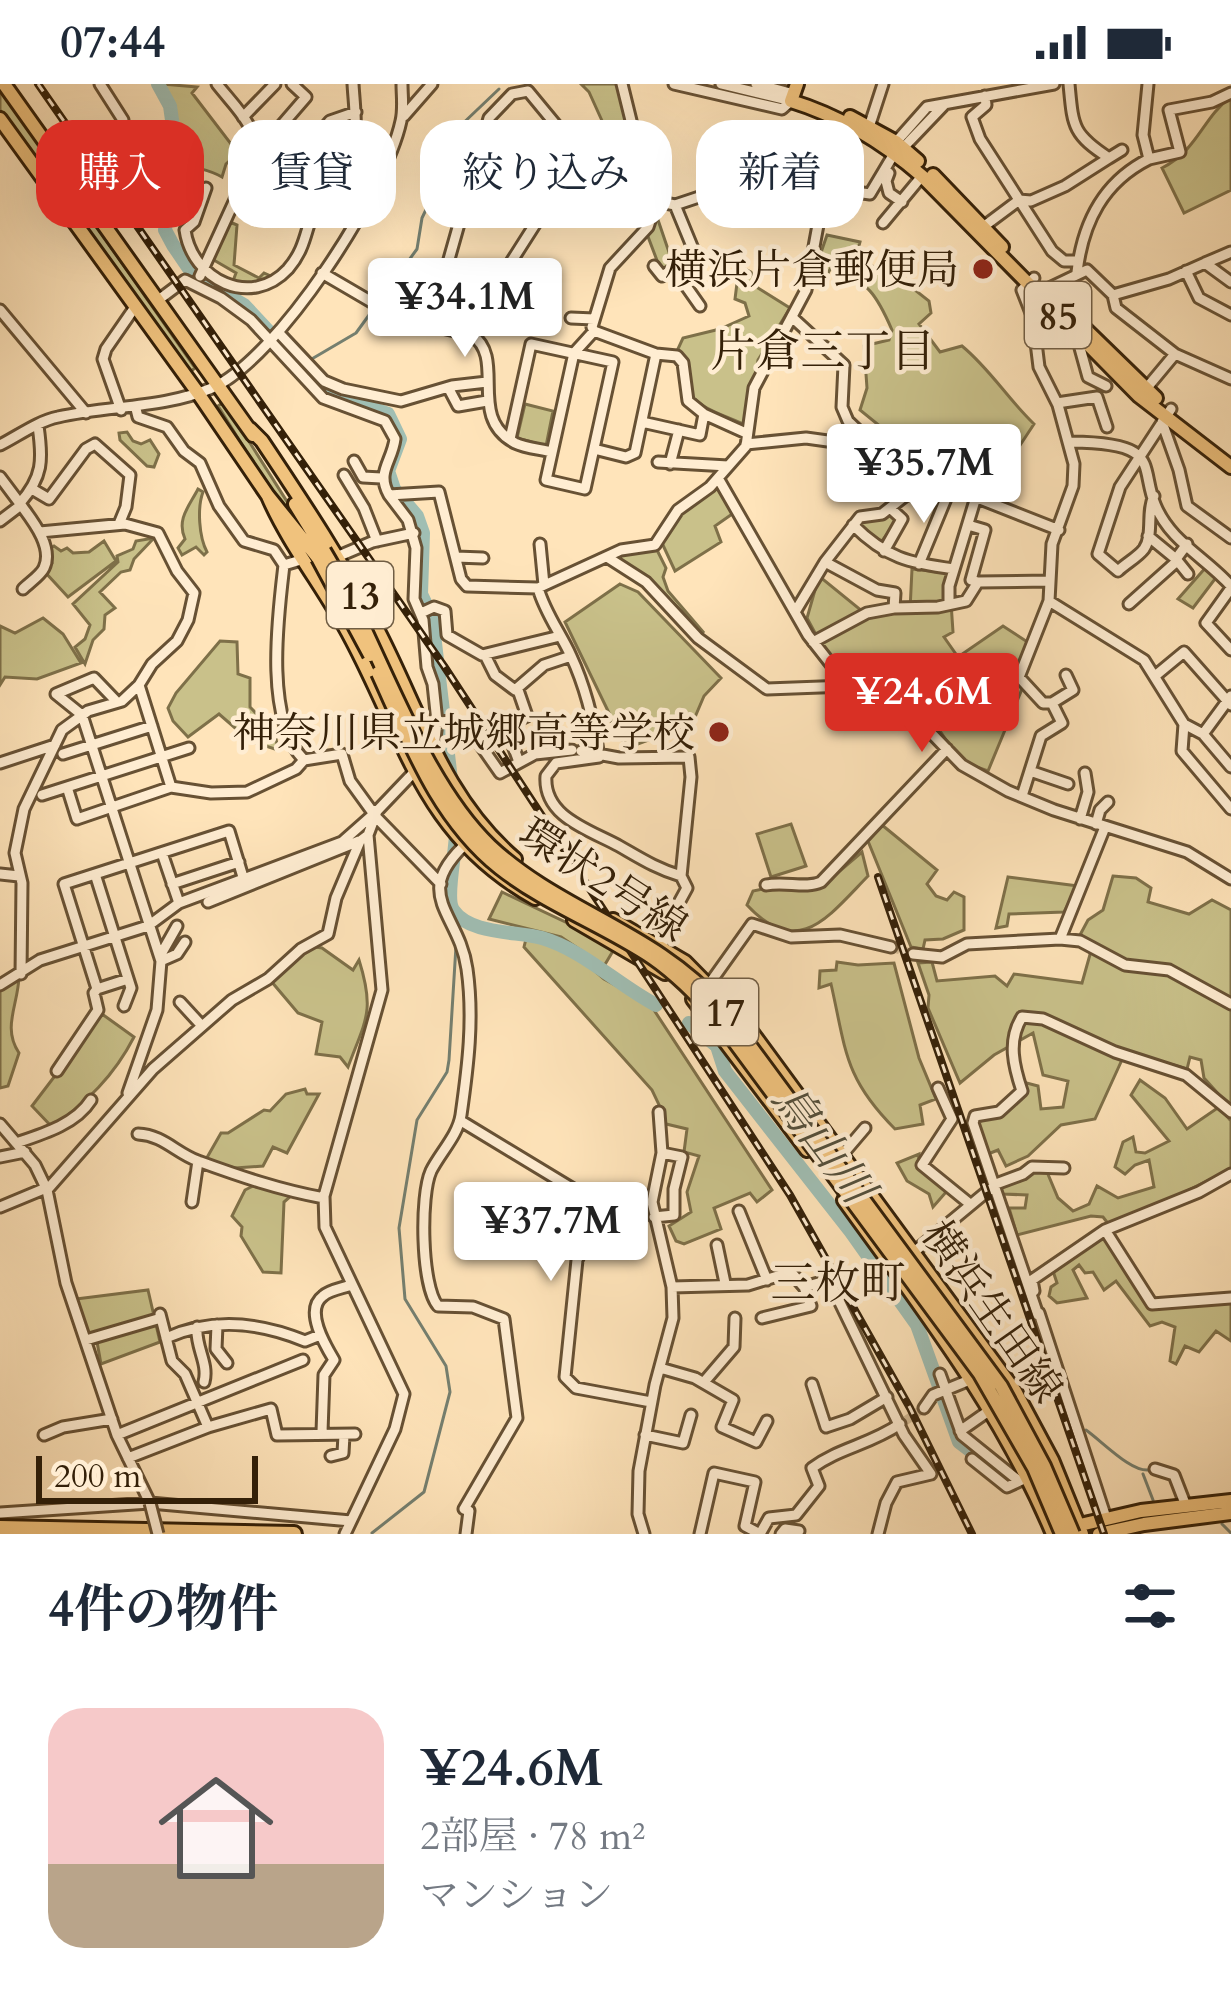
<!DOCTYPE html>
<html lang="ja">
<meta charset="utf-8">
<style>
body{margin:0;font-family:Cardo,"Noto Serif JP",serif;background:#f2f2f3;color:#1f2937;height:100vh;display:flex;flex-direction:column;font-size:45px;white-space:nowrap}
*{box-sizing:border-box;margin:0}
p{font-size:39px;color:#747a83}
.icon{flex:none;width:66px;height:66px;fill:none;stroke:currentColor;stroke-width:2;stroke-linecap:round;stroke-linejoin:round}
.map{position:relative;height:1450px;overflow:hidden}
.sheet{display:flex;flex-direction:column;background:#fff;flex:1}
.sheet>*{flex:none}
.banner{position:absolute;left:36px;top:36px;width:1161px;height:108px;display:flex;gap:24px}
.scale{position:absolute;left:36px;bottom:30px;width:222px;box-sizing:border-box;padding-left:12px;border:6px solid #342008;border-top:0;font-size:33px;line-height:42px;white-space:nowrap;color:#342008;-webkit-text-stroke:9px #ffedd2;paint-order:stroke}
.price{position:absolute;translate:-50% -102px;padding:0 27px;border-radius:12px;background:#fff;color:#222;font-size:39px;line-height:78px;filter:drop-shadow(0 3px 6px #0008)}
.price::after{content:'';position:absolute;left:50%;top:72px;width:36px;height:27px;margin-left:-18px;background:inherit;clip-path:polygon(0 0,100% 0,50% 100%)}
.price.active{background:#d93025;color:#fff}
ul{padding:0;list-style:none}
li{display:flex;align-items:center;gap:36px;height:300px;padding:0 48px}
li span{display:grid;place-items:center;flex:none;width:336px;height:240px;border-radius:36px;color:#555}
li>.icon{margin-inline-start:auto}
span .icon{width:144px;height:144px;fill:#fffc;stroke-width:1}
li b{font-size:51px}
h2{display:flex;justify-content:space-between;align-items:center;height:144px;padding:0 48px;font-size:51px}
.tag{padding:0 42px;border-radius:36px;background:#fff;box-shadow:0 12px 48px #0002;font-size:42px;line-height:108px}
.tag.active{background:#d93025;color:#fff}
.status{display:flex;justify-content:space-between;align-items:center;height:84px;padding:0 60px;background:#fff;direction:ltr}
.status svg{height:33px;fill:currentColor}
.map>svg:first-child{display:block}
.green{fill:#c9c18a;stroke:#7e7049;stroke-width:3}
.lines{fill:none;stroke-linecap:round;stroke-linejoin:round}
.stream{stroke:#757f6f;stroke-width:3}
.river{stroke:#a0beb3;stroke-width:14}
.minor-tunnel{stroke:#d6bd96;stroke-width:9;stroke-dasharray:9 4.5;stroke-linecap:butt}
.minor-casing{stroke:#675134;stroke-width:15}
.major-casing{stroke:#342008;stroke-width:18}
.highway-casing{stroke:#342008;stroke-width:20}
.minor{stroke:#ffedd2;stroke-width:9}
.major{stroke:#f0c27d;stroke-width:12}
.highway{stroke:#f0c27d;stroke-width:14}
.rail-casing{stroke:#342008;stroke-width:8}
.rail{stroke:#ffedd2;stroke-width:3;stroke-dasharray:9;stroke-linecap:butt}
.minor-bridge-casing{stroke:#675134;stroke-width:15;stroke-linecap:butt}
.major-bridge-casing{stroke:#342008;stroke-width:18;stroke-linecap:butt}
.minor-bridge{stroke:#ffedd2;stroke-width:9}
.major-bridge{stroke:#f0c27d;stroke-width:12}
.poi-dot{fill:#8f2418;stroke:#ffedd2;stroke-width:4.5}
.labels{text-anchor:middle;stroke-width:9;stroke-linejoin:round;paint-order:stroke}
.shield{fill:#ffedd2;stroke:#715e45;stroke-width:3}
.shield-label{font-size:39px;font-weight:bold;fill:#342008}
.poi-label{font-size:42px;fill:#342008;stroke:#ffedd2;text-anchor:end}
.street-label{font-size:42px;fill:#342008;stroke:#ffedd2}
.neighbourhood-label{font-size:45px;fill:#342008;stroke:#ffedd2}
.water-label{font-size:45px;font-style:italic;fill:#544f3b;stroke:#ffedd2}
</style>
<div class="status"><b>07:44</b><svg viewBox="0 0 49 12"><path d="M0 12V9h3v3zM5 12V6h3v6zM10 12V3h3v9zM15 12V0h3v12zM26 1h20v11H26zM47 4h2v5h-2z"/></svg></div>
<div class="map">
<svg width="1231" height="1450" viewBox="0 0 1231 1450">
<rect width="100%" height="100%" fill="#ffe4ba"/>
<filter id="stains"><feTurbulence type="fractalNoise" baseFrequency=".00167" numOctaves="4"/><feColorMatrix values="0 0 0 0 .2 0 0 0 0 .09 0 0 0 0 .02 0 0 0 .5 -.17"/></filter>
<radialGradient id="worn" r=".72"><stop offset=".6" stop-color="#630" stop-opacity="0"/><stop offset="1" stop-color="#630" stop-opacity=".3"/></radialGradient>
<path class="green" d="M162,0l35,3 -5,6 46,60 -12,11 -4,13c-17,-10 -32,-8 -47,-18 4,-27 0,-51 -13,-75z
M581,0h37l28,106 -28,-20 4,-5 -33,-73z
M0,4l195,280 -5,4 -190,-262z
M1231,13v93l-47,23 -22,-45c37,-19 40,-50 69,-71z
M575,64l32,28 -2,8 -17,5 -22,-17z
M656,130l17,50 -12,7 -14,-37z
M230,138l7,3 -3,40 25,13 5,-5 9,4 -22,8 -18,-4 3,-8 -24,-14z
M827,151l33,7 -4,15 22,12 12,-10 16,24 23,18 2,12 -12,11 21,28 22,-6c28,23 45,52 72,78l-23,35 -27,-5 -35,-15 -12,24 -11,-2 -24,-25h-10l-32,-26 7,-22 -3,-42 25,-6 3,-10c-16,-37 -23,-46 -60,-64l-9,16 -10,-6z
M745,185l6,3 7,16 32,20 -32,52 -11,66c-18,-10 -53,-17 -58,-37 -5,-16 -1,-25 -12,-38l6,-13 37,-9 29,-13 -4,-13 -10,-4 3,-24z
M224,318l76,120 10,18 -46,-60 -46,-74z
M525,320l28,7 -7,35 -29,-8z
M127,348l6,9 8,3 9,-4 9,14 -5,13 -7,-1 -27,-26 -1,-7z
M718,399l17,29 -20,14 6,16 -46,29 -13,-28 18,-32z
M198,405l5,3c-6,16 -4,45 4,60l-3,3 -8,-8 -14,8 -4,-7 7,-9c-9,-20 5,-34 13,-50z
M891,428l8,6 -20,27 -22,-21 5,-7z
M154,454l-20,21 -4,11 -9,2 -21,20 15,16 -10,7 -1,14 -11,11 -8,24 -10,-17 10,-8 5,-14 -17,-21 45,-42 -1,-6 16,-7 3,-8z
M104,457l12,20 -48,36 -24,-26 8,-8 -3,-14 5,-3 7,5 6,-3 6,5 16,-1z
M656,464l10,20 -3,9 5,14 36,42 -55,-53 -33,-21v-3z
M1207,482l11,9 -25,33 -15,-9z
M912,485l37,4 4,59 -9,5 14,20 45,-31 26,17 -14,30 7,16 -34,82 -20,-7 -18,-18 -24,-36 -70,-24 -35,-42 -14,-26 12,-42 49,40 42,-6z
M620,500l18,8 83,86 -17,18 -12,28 -54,20 -24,-6 -4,-23 -45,-93z
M43,534l20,16 18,29 -44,16 -32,-2 -5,8v-59l15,7z
M220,557l17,1 1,32 12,4v29l25,26 3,17 -28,-9 -31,-27 -31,23 -15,-16 -5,-13 8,-15z
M791,740l15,42 -35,11 -14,-43z
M882,741l55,45 -10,14 9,12 11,4 7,-8 10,5v33l-21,9 -18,1 -2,9 -12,-2 -43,-106z
M862,768l6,24c-40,41 -70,84 -121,29l6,-14 35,-7 32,4z
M1113,792l23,2 15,10 -3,14 41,12 23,-14 19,10v198l-27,-30 -3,-18 -11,-3 -3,12 -61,-18 -31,68 -34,6 -33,31 -22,10 -8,-16 -10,4 -12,-31c19,-8 36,-11 49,-29l-2,-12 15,4 3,23 22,-2 5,-26 -25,-6 -10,-42 -39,22 -34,28 -32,-75 1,-13 -11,-32 14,-1 5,19 58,-5 12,10 7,-12 68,9 9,-32 -11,-16 8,-15 15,-10z
M1008,793l70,9 -14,26 -55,2 -2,12 -11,2z
M502,808l114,54 -12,20 -43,-29 -72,-18z
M526,855l28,6 26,13 24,21 46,25 122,186 -15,12 -7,-9 -36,15 7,21 -37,15 -8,-3 -7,-15 22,-14 -4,-20 12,-36 -15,-4 3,-23 -25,-6v-12l-10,-21 -128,-143z
M308,862l14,2 31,22 6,-10c16,51 7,59 -11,107l-8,-10 -24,-3 6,-32 -24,-9 -27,-32z
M837,878l21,3 36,-2 25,95 17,41 -16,6 3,19 -28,5c-51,-51 -49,-79 -64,-145l-12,4 1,-17 16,-1z
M19,893c-1,28 -17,51 0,76l-11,33 -8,2v-101z
M102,930l32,23c-20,39 -47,65 -82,90l-20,-21z
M1140,996l25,18 22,31 32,-22 12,14v48l-107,53 -14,4 -7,-9 -12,-1 -74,19 -8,-27h16l2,-13 -24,-1 -3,-6 35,-17 12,1 11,26 15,13 16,-7 8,-18 21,12 36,-11 -5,-27 -14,5 -10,9 -10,-7 8,-25 10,-5 3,15 9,1 24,-12 -38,-46z
M305,1005l2,5h12l-32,59 -14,-6 -10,19 -28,2 -30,-7 16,-28h7l36,-23 6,1 16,-17z
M919,1070l-1,13 29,24 -14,16 -4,-13 -22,-13 -10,-18z
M255,1101l37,10 -8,7 -3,71 -18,-1 -22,-36 1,-9 -10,-11 13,-26z
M1106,1152l45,70 80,-5v40l-15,-10 -17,21 -14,-6 -9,18 -6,-3 5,-34 -13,-5 -12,4 -34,-45 -12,9 -11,-18 -8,1 -6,-8 -6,5 14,28 -30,5 -8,-7 2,-9 6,-4 -4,-12z
M148,1206l12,52 -59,22 -4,-22 -8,-5 -13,-38z"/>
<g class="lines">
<path class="stream" d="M310,276l46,-27 61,-84 5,-31 11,-23 14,-12 5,-12 5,-42 42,-40
M1086,1346c18,13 45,42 63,40
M1143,1390l10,26
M1222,1440l9,9
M372,1449l52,-41 26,-100 -4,-26 -41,-67 -6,-71 18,-108 30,-48 2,-12 7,-114"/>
<path class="river" d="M158,0l12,22 5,35 -10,89 8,15 21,31 50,29 82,88 62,21 12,25 -12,32 6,18 23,27 6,17 -2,61 11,23 19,163
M456,742c2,20 -12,71 -3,84 17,25 64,21 89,28 41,12 76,47 114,67
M689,939l28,23 8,25 126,161 66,93 42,117 50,38"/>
<path class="minor-tunnel" d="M891,863l22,7
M905,1337l19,-13"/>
<defs>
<path id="minor" d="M674,0l108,25 9,-8
M721,0l70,17
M756,0l38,10
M1069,0c4,42 3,50 40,74l13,-8
M985,12l1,9 -14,12 8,22 72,112 12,10h14
M404,32l28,-32
M243,33l32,-33
M869,43l14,-43
M902,65l42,-44
M255,72l51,-59 -14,-13
M1149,75l31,-7 -11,-42 43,-8 19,-9
M889,89l-3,8 3,12 13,9
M285,90l45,-53 26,-9
M620,98l-79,33 -49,77 -11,2 -39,-10 47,-166 23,-24 16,-3 38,46 50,37c10,14 40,28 59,31l78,-26 72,8
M78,101l44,-37 1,-28 -23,-36
M206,104l-12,34 -9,8c7,50 66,79 103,39 20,-23 17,-44 30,-67 6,-10 16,-19 23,-29 20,-29 14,-56 12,-89
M848,107l22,3 25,-42 1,-10 31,-35 127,-23
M289,122l10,-20 21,13
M883,139l39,-47
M983,143l36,-27 12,1 34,-15 44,-28
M1205,179l26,-11
M654,182l8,10 34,-20 -21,-51
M677,183l4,12 19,27
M1186,187l13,27 32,17
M1077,188c6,-50 26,-90 72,-113l-6,-24 5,-51
M322,189l77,45 73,17c35,24 -6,82 43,108 10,5 25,6 37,9
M200,192l55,-120c4,-29 -21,-50 -38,-72
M1034,194l-12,12 11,28 6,49 19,38 16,59 -1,22 -21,58 -3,57 95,59 40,64 19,10 28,-38
M1231,198l-26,-19 -36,16 -56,16 3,13 59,46 56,25
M1043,207l44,-21 26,25
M157,217l28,-21 36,18 30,22 72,78 62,23 10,18c-3,23 -19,33 -6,56l50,-3 22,87 6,7 71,2 83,-38 34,-5 23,-35 32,-23 36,-41 8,-58 52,-98 19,-103 26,-60
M0,226l86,103
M571,234l23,1
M794,235l50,46 -2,42 6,14 69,66
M594,247l-2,-4 18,-59 38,-41 9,-27 -19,-51 -16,-65
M278,248l46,49 19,8 58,12 51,-15 35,-4
M1084,259l-4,5 8,29 18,9
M449,305l9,17 29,-5
M1145,306l30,-36
M1057,319l40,-6 10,30
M136,325l2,8 29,10 17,24 16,12 19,43 25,35 30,9 10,15
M121,326l-18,-51 3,-10 29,-42
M704,330l42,19
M1162,338l17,48 8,36 44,32
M510,355l21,-95 82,18 -28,127 -39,-9 28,-127 20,-22 62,23 21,2 6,7 5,38 16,13 -4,21 -58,-13
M1071,358c113,1 51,36 104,93 17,18 39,32 56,51
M746,360l60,-6 36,5 24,-6
M0,361c18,-9 38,-24 58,-28 52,-12 103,-8 154,-29 66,-29 174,-197 189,-267 3,-12 1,-25 1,-37
M594,365l32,8 9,-4 21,-99
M354,377l9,16 18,1
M658,378l70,4
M670,380l9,-34
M344,391l20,33 13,33
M0,393l21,28
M718,394l90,157 40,51 64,27 50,52 46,26 46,19 133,42 44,27
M32,405l17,10 37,-50 9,-5 35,31 -4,32 -7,17
M389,411l19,25 8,28 -2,51 9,21 4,47 6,17 4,38 -3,26
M1154,412c-8,16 0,38 -10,53 -6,8 -19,15 -26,22l-20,-17 22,-67 51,-78
M20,419c23,-26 23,-43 18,-77
M0,437l21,-16c11,15 33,42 23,63 -3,7 -15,15 -21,21
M853,441c33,33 56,38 101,44
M968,441l17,5 -14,50 7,2
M1148,452l28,23
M540,460l4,41
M1187,460l-11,15 12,15
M884,467l18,-32 -11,-10
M339,472l33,-14 42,-9
M456,473l27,1
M607,473l39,25 52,56 69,51 80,-3
M825,478l35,-45 22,-3 51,-40 37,21 89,35
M919,480l33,-80
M538,504c7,25 22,44 33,68 15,32 23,66 28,101l-43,6 -10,13c-3,41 44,54 73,70 21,12 38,23 62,30l6,12 -18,33 -7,27
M1231,504l-25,35 25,27
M949,520v-18l27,-89
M1129,520l47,-42
M795,528l30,-50 52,28 18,3 -1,15 44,-1 28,-6 12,-19 71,-1
M421,529l13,-6 11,4 2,24 35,20 78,-19
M813,558l54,-29 27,-5
M485,571l10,20 20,15 29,-25 27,-9
M1155,592l29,-24 47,53
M139,601l32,102
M518,606l9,26 -50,24 23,33 35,-19 37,-4
M117,618l-23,-24 -38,16 26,21 79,246 -4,49 -29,83
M1052,619l21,-13 -7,-15
M437,638l17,-1 23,19
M1184,640l-2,27 49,58
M506,643l13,35
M1203,650l28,33
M581,667l38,7 70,-1 2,20 -10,99
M63,670l89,-28
M0,679l55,-18
M1030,687l38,13
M67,703l10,32 94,-32 40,6 36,-1 49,-23 8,-9
M42,711l147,-47
M1022,712l19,-60 21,-13 -10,-20h-9l-24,-26 30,-76
M374,731l67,69
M1080,735l8,-27 -3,-19
M1096,740l4,-14 8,-8
M162,769l17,50
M0,790l19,2
M95,790l36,114 -7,18
M172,800l67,-22
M766,801c19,-4 40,4 55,-3l126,-133
M208,818l151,-61
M1060,855l20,2 45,24 44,5 62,34
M913,870l29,3 25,-13 93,-5 45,-112
M160,872l17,-30
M161,877l16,-7 8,-12
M21,890l1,-91 -7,-30 9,-44 38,-79 26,-19 34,-10 17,-16 13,-21 25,-23 11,-21 6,-27 -17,-22 -19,-38 -33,-9 -85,8
M128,895l-31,10 -33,-105 165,-53 14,46
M710,899l42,-59 39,13 49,-2 51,12
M0,901l40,-25 108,-34 31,-23 163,-61 35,-31 -6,-1 -21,-29 -8,-27 -38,6c-40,-40 -26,-144 -20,-195l20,-6
M180,918l22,24
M57,987l41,-61 -4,-17 3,-4
M938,1004l14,31 -30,46 48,39
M461,1037l132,80 4,16 -20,43 -12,117 11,11 75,14
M0,1040l35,41 12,25 19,93 51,152 33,68
M138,1050c25,1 38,19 60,27 41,15 82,29 126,37
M16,1059c27,-9 60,-19 75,-43
M842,1071l23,-27
M0,1073l25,-5
M47,1106l106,-121 79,-69 36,-21 33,-30 27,-15 8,-36 24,-57 8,-6
M192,1118l6,-41
M0,1123l46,-19
M739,1127l28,69
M654,1133l20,-2v-26l8,-32 -20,-4
M1105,1146l47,74 79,-6
M717,1161l8,38
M914,1168l82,-68 27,-10 9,-7 32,1
M672,1203l76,-2 43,-13 13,15 25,-7 75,155 27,39 -34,8 -11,21 -8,31
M1034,1207l-2,-11 73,-50 94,-38 32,-18
M1039,1229l67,205
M160,1230l12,47 13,13 23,53
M1038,1231l-65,-192 2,-7 24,-4 23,-21c-8,-24 -15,-50 0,-74l21,2 72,33 71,23 45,37
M762,1234l49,-12 -7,-19
M217,1241l-1,24 11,14
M197,1243c-2,20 12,36 7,55
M166,1254c47,-21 93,-16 139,3l15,-6
M86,1256l75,-22
M660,1284l35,10 38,22 -11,27 34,15 11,-21
M940,1290l22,61 57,46
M704,1298l30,-35 1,-29
M812,1300l14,43 24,-8 37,-22
M924,1324l9,-13 39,-16
M960,1347l30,-21
M322,1348l2,-57 10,-15c-9,-15 -30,-50 -11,-64 6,-6 20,-8 28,-11
M44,1351l19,-8 49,-8
M117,1351l186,-75
M645,1351l38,8 8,-28
M331,1372l12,-3 1,-18
M128,1374l80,-31 63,-18 6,26 78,-1
M972,1375l35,28 15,-7
M1155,1385l19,6 12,31
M0,1429l150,-10 201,18
M345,1450l50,-105 9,-35 -79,-167 -1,-31 58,-206 -14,-155 9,-24 40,-42
M466,1450l3,-23 -5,-2 53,-91 -13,-99 -31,-12 -35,-1c-17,-20 -18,-111 -7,-135 9,-18 27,-36 30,-56 7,-49 13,-97 6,-146 -8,-58 -59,-74 3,-129
M644,1450l-6,-20 1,-43 16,-86 18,-67 -1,-31 -20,-85 10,-49 -3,-41
M700,1450l14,-61 41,9 -10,44 15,8
M760,1450l9,-16 27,-3 23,-29 -7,-18c27,-20 57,-23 88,-44
M781,1450l4,-5 14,2"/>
<path id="major" d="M4,0l249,351
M797,0l-6,17c49,15 93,42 131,75l217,220 92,71
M850,33l46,25 22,19
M0,35l198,274 70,103 50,62
M933,91l69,72
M1046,207l110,107
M250,345l12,12c42,63 82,123 116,190 42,81 65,167 137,228
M268,412c22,51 59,95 84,144 55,104 72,196 183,258
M295,420l29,47
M574,836l91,53
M613,836l72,42 59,60 271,369 37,69 30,74
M693,915l114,151
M844,1116c78,108 158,211 209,334
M1080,1441l61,-14 90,-10
M1099,1450l45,-10 87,-11"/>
<path id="highway" d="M0,1444l294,6"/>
</defs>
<use href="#minor" class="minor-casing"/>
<use href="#major" class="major-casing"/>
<use href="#highway" class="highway-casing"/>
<use href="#minor" class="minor"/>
<use href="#major" class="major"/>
<use href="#highway" class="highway"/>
<defs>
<path id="rail" d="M38,0l406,582 346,529 120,213 62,126
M878,793l226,657"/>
</defs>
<use href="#rail" class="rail-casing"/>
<use href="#rail" class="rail"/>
<defs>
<path id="minor-bridge" d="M150,1419l8,31"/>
<path id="major-bridge" d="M324,467c54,89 93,225 166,295 70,66 165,85 232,162l279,378 43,80 29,68
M318,474l52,97
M378,589c32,70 60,146 122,195 47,37 104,57 153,90 23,16 42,36 61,56l266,360 54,94 28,66"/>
</defs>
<use href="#minor-bridge" class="minor-bridge-casing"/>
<use href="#major-bridge" class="major-bridge-casing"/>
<use href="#minor-bridge" class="minor-bridge"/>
<use href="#major-bridge" class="major-bridge"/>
</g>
<g class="poi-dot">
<circle cx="983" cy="185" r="12"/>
<circle cx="719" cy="648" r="12"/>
</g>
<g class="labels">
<g class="shield">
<rect x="1025" y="198" width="66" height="66" rx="9"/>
<rect x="327" y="478" width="66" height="66" rx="9"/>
<rect x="692" y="895" width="66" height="66" rx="9"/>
</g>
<g class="shield-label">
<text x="1058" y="245">85</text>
<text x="360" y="525">13</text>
<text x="725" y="942">17</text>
</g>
<g class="poi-label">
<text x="959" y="200">横浜片倉郵便局</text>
<text x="695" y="663">神奈川県立城郷高等学校</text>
</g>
<g class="street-label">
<text transform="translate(604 795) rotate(33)" y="15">環状2号線</text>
<text transform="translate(993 1227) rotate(55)" y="15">横浜生田線</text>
</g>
<g class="neighbourhood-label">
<text x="823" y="282">片倉三丁目</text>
<text x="838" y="1214">三枚町</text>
</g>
<g class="water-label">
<text transform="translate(824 1059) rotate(53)" y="16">鳥山川</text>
</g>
</g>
<rect width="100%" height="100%" filter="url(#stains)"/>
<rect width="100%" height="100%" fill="url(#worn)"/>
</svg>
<div class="scale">200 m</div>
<b class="price" style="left:465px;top:276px">¥34.1M</b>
<b class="price" style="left:924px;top:442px">¥35.7M</b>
<b class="price active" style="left:922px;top:671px">¥24.6M</b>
<b class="price" style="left:551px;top:1200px">¥37.7M</b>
<div class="banner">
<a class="tag active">購入</a>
<a class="tag">賃貸</a>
<a class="tag">絞り込み</a>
<a class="tag">新着</a>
</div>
</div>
<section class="sheet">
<h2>4件の物件<svg class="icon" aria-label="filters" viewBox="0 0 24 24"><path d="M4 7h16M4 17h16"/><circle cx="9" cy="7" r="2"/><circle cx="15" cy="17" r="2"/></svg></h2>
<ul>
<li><span style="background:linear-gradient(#f6c9c9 65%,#b9a48a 0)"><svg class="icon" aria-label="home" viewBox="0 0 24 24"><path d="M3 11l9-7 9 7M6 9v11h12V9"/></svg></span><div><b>¥24.6M</b><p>2部屋 · 78 m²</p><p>マンション</p></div></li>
</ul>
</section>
